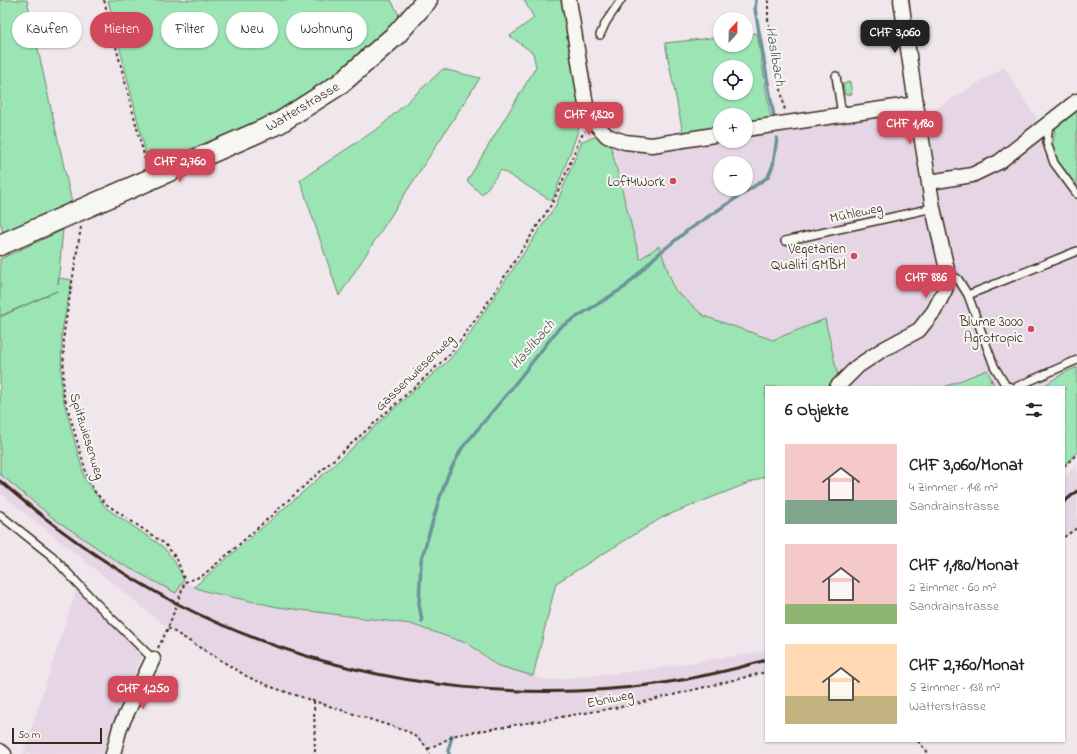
<!DOCTYPE html>
<html lang="de">
<meta charset="utf-8">
<style>
body{margin:0;font-family:"Indie Flower",sans-serif;background:#f6f6f6;color:#202124;height:100vh;display:flex;flex-direction:column;font-size:15px;white-space:nowrap}
*{box-sizing:border-box;margin:0}
p{font-size:13px;color:#757577}
.icon{flex:none;width:22px;height:22px;fill:none;stroke:currentColor;stroke-width:2;stroke-linecap:round;stroke-linejoin:round}
.map{position:relative;flex:1;overflow:hidden}
.sheet{position:absolute;left:765px;top:386px;width:300px;height:356px;display:flex;flex-direction:column;background:#fff;border-radius:0px;box-shadow:0 1px 3px #0004}
.sheet>*{flex:none}
.top-card{position:absolute;left:12px;top:12px;width:380px;height:36px;display:flex;gap:8px}
.needle{width:26px;rotate:22deg}
.tools{position:absolute;left:713px;top:12px;display:grid;gap:8px}
.tools a{display:grid;place-items:center;width:40px;height:40px;border-radius:50%;background:#fff;box-shadow:0 1px 3px #0004;font-size:20px}
.scale{position:absolute;left:12px;bottom:10px;width:90px;box-sizing:border-box;padding-left:4px;border:2px solid #3b2a1e;border-top:0;font-size:11px;line-height:14px;white-space:nowrap;color:#3b2a1e;-webkit-text-stroke:3px #f6f6f2;paint-order:stroke}
.price{position:absolute;translate:-50% -34px;padding:0 9px;border-radius:8px;background:#d1495b;color:#fff;font-size:13px;line-height:26px;filter:drop-shadow(0 1px 2px #0008)}
.price::after{content:'';position:absolute;left:50%;top:24px;width:12px;height:9px;margin-left:-6px;background:inherit;clip-path:polygon(0 0,100% 0,50% 100%)}
.price.selected{background:#222;color:#fff}
ul{padding:0;list-style:none}
li{display:flex;align-items:center;gap:12px;height:100px;padding:0 20px}
li span{display:grid;place-items:center;flex:none;width:112px;height:80px;border-radius:0px;color:#555}
li>.icon{margin-inline-start:auto}
span .icon{width:48px;height:48px;fill:#fffc;stroke-width:1}
li b{font-size:17px}
h2{display:flex;justify-content:space-between;align-items:center;height:48px;padding:0 20px;font-size:17px}
.chip{padding:0 14px;border-radius:18px;background:#fff;box-shadow:0 1px 3px #0004;font-size:14px;line-height:36px}
.chip.selected{background:#d1495b;color:#fff}
.map>svg:first-child{display:block}
.built{fill:#e6d6e5;fill-rule:evenodd}
.green{fill:#9be4b4;stroke:#6b8769;fill-rule:evenodd}
.lines{fill:none;stroke-linecap:round;stroke-linejoin:round}
.stream{stroke:#6c939a;stroke-width:3.5}
.lane-casing{stroke:#3b2a1e;stroke-width:10}
.street-casing{stroke:#3b2a1e;stroke-width:17}
.secondary-casing{stroke:#3b2a1e;stroke-width:23}
.path{stroke:#3b2a1e;stroke-width:2;stroke-dasharray:3 3;stroke-linecap:butt}
.lane{stroke:#f6f6f2;stroke-width:7}
.street{stroke:#f6f6f2;stroke-width:14}
.secondary{stroke:#f6f6f2;stroke-width:20}
.rail{stroke:#3b2a1e;stroke-width:3}
.poi-dot{fill:#d1495b;stroke:#f6f6f2;stroke-width:1.5}
.labels{text-anchor:middle;stroke-width:4;stroke-linejoin:round;paint-order:stroke}
.street-label{font-size:14px;fill:#3b2a1e;stroke:#f6f6f2}
.poi-label{font-size:14px;fill:#3b2a1e;stroke:#f6f6f2;text-anchor:end}
.water-label{font-size:15px;font-style:italic;fill:#505652;stroke:#f6f6f2}
</style>
<div class="map">
<svg width="1077" height="754" viewBox="0 0 1077 754">
<rect width="100%" height="100%" fill="#efe7ec"/>
<filter id="ink" filterUnits="userSpaceOnUse"><feTurbulence type="fractalNoise" baseFrequency=".025" numOctaves="2"/><feDisplacementMap in="SourceGraphic" scale="8" xChannelSelector="R" yChannelSelector="G"/><feConvolveMatrix kernelMatrix="1 2 1 2 8 2 1 2 1" color-interpolation-filters="sRGB"/></filter>
<g filter="url(#ink)">
<path class="built" d="M1004,67l73,116v197l-20,7h-62l-8,-16 -42,16h-104l-16,-67 -52,21 -69,-25 -27,-26 -18,-44 -19,14 -28,-117 30,9 78,-13v2h26v-6l155,-24 13,11zM720,163h26v26h-26z
M1077,465v63l-13,9v-60z
M0,469l148,92 37,21 23,11 69,13 133,19 58,18 27,22 53,15 89,-9 129,-20v21l-134,33 -176,30 -28,14 -9,-10 -10,-7 -135,-44 -26,-11 -80,-49 -168,-135z
M76,590l66,64 -37,100h-82z"/>
<path class="green" d="M0,0h27l45,203 -69,30 -3,-13z
M108,0h283l9,17 -41,41 -38,29 -49,29 -122,55z
M524,0h40l20,112 -8,25 -24,64 -51,-31 -19,25 -15,-14 69,-114 -3,-14 -23,-17 24,-18z
M757,33l14,86 -25,4v-8h-26v12l-37,6 -18,-90 55,-6v8h26v-11zM720,67h26v26h-26z
M443,69l37,9 -141,218 -39,-116 80,-53z
M850,82l2,12 -7,1 -2,-11z
M1077,107v79l-22,-28 -2,-15 3,-20z
M598,136l12,7 30,116 19,-13 16,44 29,26 69,24 52,-21 13,57 -9,11h-63v89l-103,41 -107,66 -23,93 -37,-11 -27,-21 -59,-20 -132,-17 -70,-15 -14,-5 140,-122 57,-54 58,-51 21,-26v-1l86,-128 26,-64z
M63,230l-5,54 1,-6 13,2 -10,51 -1,60 24,88 21,29 56,38 12,14 10,20 -8,13 -58,-31 -65,-44 -53,-44v-157l57,-26 -57,25v-57z
M1077,367v85l-13,14v-79h-22l22,-14z
M987,370l8,17h-51z"/>
<g class="lines">
<path class="stream" d="M756,0l-1,9 19,108
M422,621l-3,-17 2,-43 18,-61 9,-25 14,-27 45,-54 52,-66 66,-41 31,-31 32,-26 80,-53 5,-12 4,-27
M449,754l-1,-3 4,-15"/>
<defs>
<path id="lane" d="M600,35l6,-13 15,-22
M836,76l6,39
M1049,123l-2,20 7,20 23,31
M785,241l148,-33
M948,274l10,5 10,16 26,71 12,20 5,1
M968,295l109,-44
M1016,387l61,-27
M0,515l52,41 41,44 60,59"/>
<path id="street" d="M569,0l17,105 7,16 14,15 18,6 27,3 68,-11
M746,129l170,-25
M930,182l42,-7 27,-13 78,-61
M837,387l21,-21 24,-16 37,-20 15,-19 11,-21 3,-16 -15,-66 -17,-104 -15,-104
M0,751l4,3
M113,754l7,-27 33,-68"/>
<path id="secondary" d="M0,245l279,-122 61,-39 57,-50 30,-34"/>
</defs>
<use href="#lane" class="lane-casing"/>
<use href="#street" class="street-casing"/>
<use href="#secondary" class="secondary-casing"/>
<path class="path" d="M104,0l42,163
M768,0v19l17,92
M81,227l-17,105 -1,60 25,87 7,13 11,12 59,40 12,15 8,23
M990,387l1,-7
M1064,466l13,-12
M1064,537l13,-9
M185,582l17,-6 32,-27 184,-165 33,-31 33,-45 69,-106 14,-31 13,-33 5,-7
M168,628l80,49 26,11 135,44c8,6 18,12 21,22
M158,648l10,-20 17,-46
M314,701l1,53
M918,741l11,13
M428,749l28,-14 176,-30 134,-33"/>
<use href="#lane" class="lane"/>
<use href="#street" class="street"/>
<use href="#secondary" class="secondary"/>
<path class="rail" d="M0,481c53,46 110,87 172,120 178,93 401,117 594,59
M1064,502l13,-11"/>
</g>
</g>
<g class="poi-dot">
<circle cx="673" cy="181" r="4"/>
<circle cx="854" cy="256" r="4"/>
<circle cx="1031" cy="329" r="4"/>
</g>
<g class="labels">
<g class="street-label">
<text transform="translate(302 106) rotate(-31)" y="5">Watterstrasse</text>
<text transform="translate(856 212) rotate(-12)" y="5">Mühleweg</text>
<text transform="translate(414 372) rotate(-44)" y="5">Gassenwiesenweg</text>
<text transform="translate(88 436) rotate(73)" y="5">Spitzwiesenweg</text>
<text transform="translate(610 698) rotate(-11)" y="5">Ebniweg</text>
</g>
<g class="poi-label">
<text x="665" y="186">Loft4Work</text>
<text x="846" y="253">Vegetarien<tspan x="846" dy="16">Qualiti GMBH</tspan></text>
<text x="1023" y="326">Blume 3000<tspan x="1023" dy="16">Agrotropic</tspan></text>
</g>
<g class="water-label">
<text transform="translate(776 56) rotate(80)" y="5">Haslibach</text>
<text transform="translate(532 344) rotate(-49)" y="5">Haslibach</text>
</g>
</g>
</svg>
<div class="tools">
<a><svg class="needle" viewBox="-14 -14 28 28"><path d="M0-13l5 13h-10z" fill="#e53935"/><path d="M0 13l5-13h-10z" fill="#757577"/></svg></a>
<a><svg class="icon" aria-label="locate" viewBox="0 0 24 24"><circle cx="12" cy="12" r="6"/><path d="M12 2v4M12 18v4M2 12h4M18 12h4"/></svg></a>
<a>+</a>
<a>−</a>
</div>
<div class="scale">50 m</div>
<b class="price selected" style="left:895px;top:54px">CHF 3,060</b>
<b class="price" style="left:589px;top:136px">CHF 1,820</b>
<b class="price" style="left:910px;top:145px">CHF 1,180</b>
<b class="price" style="left:180px;top:183px">CHF 2,760</b>
<b class="price" style="left:926px;top:299px">CHF 886</b>
<b class="price" style="left:143px;top:710px">CHF 1,250</b>
<div class="top-card">
<a class="chip">Kaufen</a>
<a class="chip selected">Mieten</a>
<a class="chip">Filter</a>
<a class="chip">Neu</a>
<a class="chip">Wohnung</a>
</div>
<section class="sheet">
<h2>6 Objekte<svg class="icon" aria-label="filters" viewBox="0 0 24 24"><path d="M4 7h16M4 17h16"/><circle cx="9" cy="7" r="2"/><circle cx="15" cy="17" r="2"/></svg></h2>
<ul>
<li><span style="background:linear-gradient(#f6c9c9 70%,#7fa58c 0)"><svg class="icon" aria-label="home" viewBox="0 0 24 24"><path d="M3 11l9-7 9 7M6 9v11h12V9"/></svg></span><div><b>CHF 3,060/Monat</b><p>4 Zimmer · 148 m²</p><p>Sandrainstrasse</p></div></li>
<li><span style="background:linear-gradient(#f6c9c9 75%,#8fb573 0)"><svg class="icon" aria-label="home" viewBox="0 0 24 24"><path d="M3 11l9-7 9 7M6 9v11h12V9"/></svg></span><div><b>CHF 1,180/Monat</b><p>2 Zimmer · 60 m²</p><p>Sandrainstrasse</p></div></li>
<li><span style="background:linear-gradient(#ffd9b3 65%,#c2b280 0)"><svg class="icon" aria-label="home" viewBox="0 0 24 24"><path d="M3 11l9-7 9 7M6 9v11h12V9"/></svg></span><div><b>CHF 2,760/Monat</b><p>5 Zimmer · 138 m²</p><p>Watterstrasse</p></div></li>
</ul>
</section>
</div>
